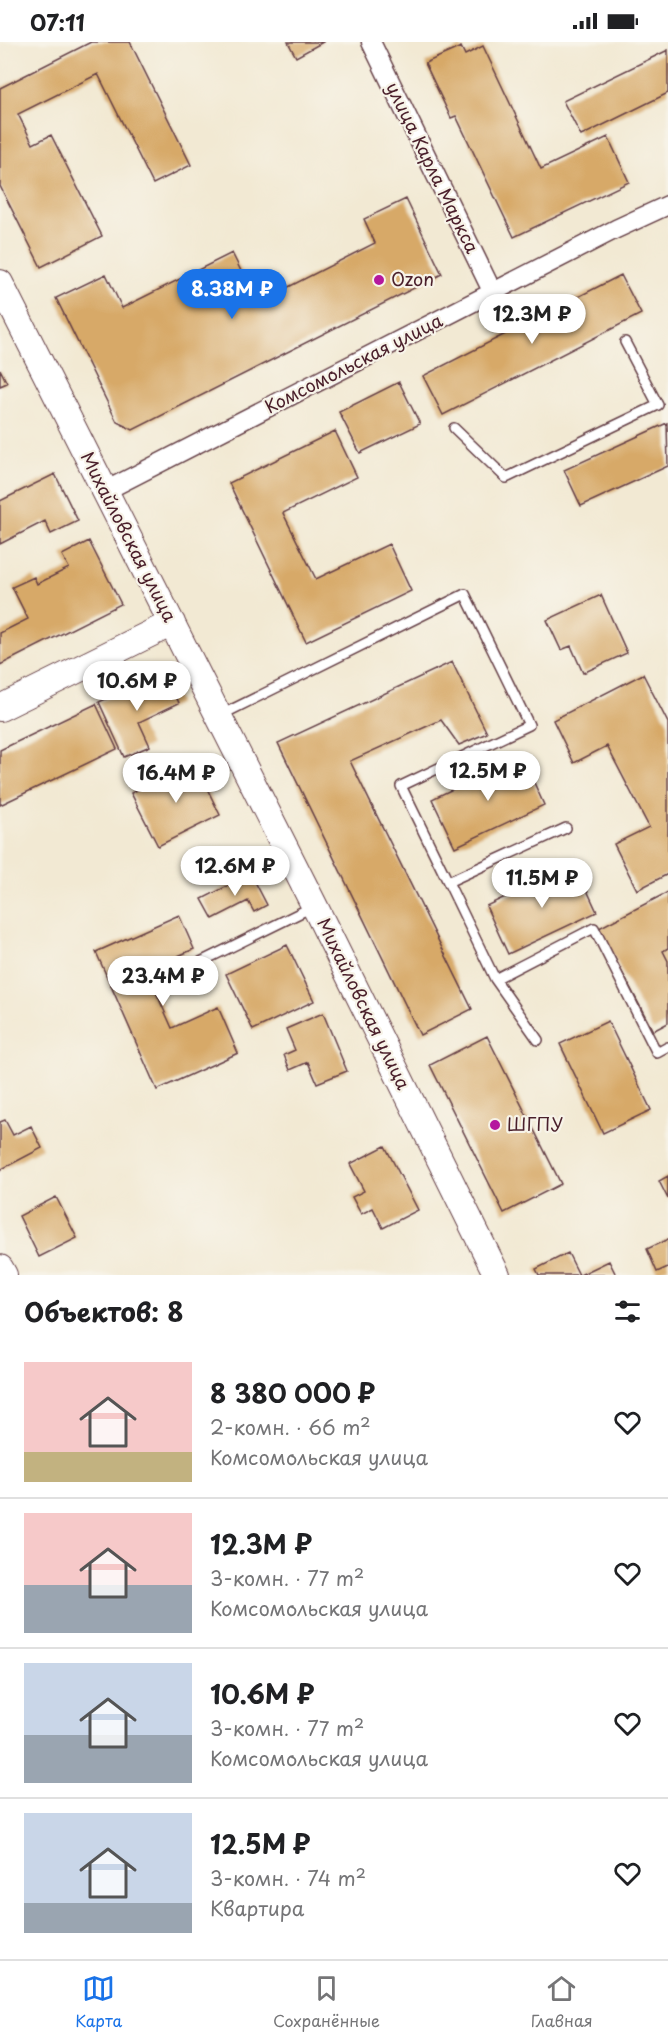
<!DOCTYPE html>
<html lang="ru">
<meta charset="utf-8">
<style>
body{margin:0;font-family:"Playpen Sans",sans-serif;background:#f2f2f2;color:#202124;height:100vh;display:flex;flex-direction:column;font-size:22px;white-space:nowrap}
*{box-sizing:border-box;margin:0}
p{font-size:20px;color:#757577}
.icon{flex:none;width:33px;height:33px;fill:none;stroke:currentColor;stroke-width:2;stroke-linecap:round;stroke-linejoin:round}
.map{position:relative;height:1233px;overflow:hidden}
.drawer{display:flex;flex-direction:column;background:#fff;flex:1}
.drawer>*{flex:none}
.price{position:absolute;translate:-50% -51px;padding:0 14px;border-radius:21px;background:#fff;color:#222;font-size:20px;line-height:39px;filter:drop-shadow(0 2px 3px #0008)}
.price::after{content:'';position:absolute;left:50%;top:36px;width:18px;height:14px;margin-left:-9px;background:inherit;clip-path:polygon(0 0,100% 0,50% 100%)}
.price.active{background:#1a73e8;color:#fff}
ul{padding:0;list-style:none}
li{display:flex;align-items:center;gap:18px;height:150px;padding:0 24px}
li+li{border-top:2px solid #e0e0e0}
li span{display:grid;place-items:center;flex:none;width:168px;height:120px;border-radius:0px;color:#555}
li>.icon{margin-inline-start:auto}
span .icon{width:72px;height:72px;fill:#fffc;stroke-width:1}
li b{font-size:26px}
h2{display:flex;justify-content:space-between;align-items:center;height:72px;padding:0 24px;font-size:26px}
.status{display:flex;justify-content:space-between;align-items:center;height:42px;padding:0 30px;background:#fff;direction:ltr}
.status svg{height:16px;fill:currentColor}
.dock{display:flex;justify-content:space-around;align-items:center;height:84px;border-top:2px solid #e0e0e0;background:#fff;font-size:16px;color:#757577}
.dock a{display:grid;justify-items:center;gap:3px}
.dock .active{color:#1a73e8}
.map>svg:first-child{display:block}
.building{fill:#d7a967}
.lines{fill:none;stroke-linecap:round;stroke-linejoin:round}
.lane-casing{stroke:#633d44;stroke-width:12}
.street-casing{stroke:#633d44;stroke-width:21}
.secondary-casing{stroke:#633d44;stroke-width:28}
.lane{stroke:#fff;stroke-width:9}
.street{stroke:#fff;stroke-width:18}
.secondary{stroke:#fff;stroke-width:26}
.poi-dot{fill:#b5179e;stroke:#f7f3e8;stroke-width:2}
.labels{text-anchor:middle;stroke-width:4.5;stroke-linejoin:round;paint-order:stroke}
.street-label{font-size:18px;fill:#4a1f2b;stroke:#f7f3e8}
.poi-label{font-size:18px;fill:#4a1f2b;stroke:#f7f3e8;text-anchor:start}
</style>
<div class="status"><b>07:11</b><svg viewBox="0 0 49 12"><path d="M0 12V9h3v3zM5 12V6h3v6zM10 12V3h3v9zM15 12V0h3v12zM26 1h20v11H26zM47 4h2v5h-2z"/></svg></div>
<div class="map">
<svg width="668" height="1233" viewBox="0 0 668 1233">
<rect width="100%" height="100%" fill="#f7f3e8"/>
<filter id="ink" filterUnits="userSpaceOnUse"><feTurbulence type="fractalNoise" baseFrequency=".0167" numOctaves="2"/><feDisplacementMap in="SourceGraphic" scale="12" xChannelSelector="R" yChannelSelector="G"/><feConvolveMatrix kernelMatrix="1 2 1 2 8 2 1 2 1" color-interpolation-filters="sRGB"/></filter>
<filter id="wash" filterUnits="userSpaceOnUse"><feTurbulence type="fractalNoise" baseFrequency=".008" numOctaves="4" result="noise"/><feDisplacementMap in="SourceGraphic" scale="24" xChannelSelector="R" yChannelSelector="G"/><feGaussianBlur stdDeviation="1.35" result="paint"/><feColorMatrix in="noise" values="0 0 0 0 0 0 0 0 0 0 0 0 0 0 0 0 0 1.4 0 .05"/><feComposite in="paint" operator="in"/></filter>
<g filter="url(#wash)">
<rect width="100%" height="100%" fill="#f2e9d3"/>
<g id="blocks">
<path class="building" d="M91,0h39l61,123 -38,19 -55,-110 -80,40 15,30 18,-9 51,101 -61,31 -41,-81v-98z
M288,0h35l-27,15z
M483,4l58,123 67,-32 21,45 -115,55 -58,-121 -5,2 -26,-55 36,-16 4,8z
M668,8v43l-87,43 -18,-35z
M406,157l36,75 -309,156 -16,-8 -61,-124 50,-24 16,34 110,-55 25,50 118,-60 -11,-24z
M621,233l20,39 -198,101 -20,-39z
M0,327l7,14 -7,3z
M399,340l21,42 -60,29 -21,-41z
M667,381l1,43 -87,40 -17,-36z
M335,389l22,46 -74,36 33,66 73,-35 22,47 -105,51 -77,-159z
M55,432l23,47 -27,13 -6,-13 -45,23v-43z
M89,499l32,63 -121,61v-32l28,-14 -16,-32 22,-10 3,7 32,-16 -7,-13z
M601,553l26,58 -44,20 -12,-27 -10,4 -14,-30z
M452,620l35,71 -28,12 -18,-25 -91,41 122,248 -52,26 -142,-292z
M643,632l25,49v151l-31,16 -23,-46 35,-17 -42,-81 -33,17 -21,-43z
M151,636l17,1 11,24 -40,19 11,24 -26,11 -25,-55z
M96,662l21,45 -117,56v-55z
M522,714l22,49 -89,42 -23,-48z
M194,720l26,53 -62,31 -27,-53z
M575,822l22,48 -89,42 -22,-48z
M251,832l16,31 -13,7 -6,-11 -35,18 -11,-20z
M668,850v56l-5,3 5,10v62l-15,8 -54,-103z
M179,873l15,34 -48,21 26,58 46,-21 20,46 -81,37 -61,-138z
M287,903l27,56 -61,29 -27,-56z
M323,971l24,58 -30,12 -9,-21 -18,8 -6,-15 11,-5 -9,-21z
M608,979l43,89 -48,23 -43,-89z
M487,994l74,148 -57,29 -74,-148z
M5,1078l8,15 18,-9 11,22 -42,22v-48z
M385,1104l33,64 -35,18 -10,-20 -12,6 -9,-17 12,-6 -14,-27z
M668,1134v23l-9,-18z
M56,1155l21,41 -38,19 -20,-41z
M668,1197v28l-11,5 -10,-23z
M568,1211l11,22h-40l-3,-6z
M609,1219l7,14h-36z"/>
</g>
</g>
<g filter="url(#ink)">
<use href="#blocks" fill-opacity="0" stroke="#633d44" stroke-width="1.5"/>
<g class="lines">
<defs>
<path id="lane" d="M454,386l52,50 152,-73 -33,-63
M221,673l244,-121 64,131 -128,61 47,96 118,-54
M448,840l47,97 43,61
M166,937l148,-73
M495,937l99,-51 63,125 11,-6"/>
<path id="street" d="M371,0l122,251
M105,449l511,-262 52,-24"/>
<path id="secondary" d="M0,241l314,622 183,370
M0,666l172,-85
M0,1226l4,7"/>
</defs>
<use href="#lane" class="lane-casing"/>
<use href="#street" class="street-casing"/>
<use href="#secondary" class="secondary-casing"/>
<use href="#lane" class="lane"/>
<use href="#street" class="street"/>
<use href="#secondary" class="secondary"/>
</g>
</g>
<g class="poi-dot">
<circle cx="379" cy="238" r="6"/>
<circle cx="495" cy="1083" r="6"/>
</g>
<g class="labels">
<g class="street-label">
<text transform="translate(432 126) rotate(64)" y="6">улица Карла Маркса</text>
<text transform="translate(354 322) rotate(-27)" y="6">Комсомольская улица</text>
<text transform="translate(128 495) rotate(63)" y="6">Михайловская улица</text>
<text transform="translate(363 962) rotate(64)" y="6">Михайловская улица</text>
</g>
<g class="poi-label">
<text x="391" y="244">Ozon</text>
<text x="507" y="1089">ШГПУ</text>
</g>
</g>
</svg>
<b class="price active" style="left:232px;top:278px">8.38M ₽</b>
<b class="price" style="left:532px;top:303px">12.3M ₽</b>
<b class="price" style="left:137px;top:670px">10.6M ₽</b>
<b class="price" style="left:488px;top:760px">12.5M ₽</b>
<b class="price" style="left:176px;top:762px">16.4M ₽</b>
<b class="price" style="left:235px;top:855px">12.6M ₽</b>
<b class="price" style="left:542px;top:867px">11.5M ₽</b>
<b class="price" style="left:163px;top:965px">23.4M ₽</b>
</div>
<section class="drawer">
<h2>Объектов: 8<svg class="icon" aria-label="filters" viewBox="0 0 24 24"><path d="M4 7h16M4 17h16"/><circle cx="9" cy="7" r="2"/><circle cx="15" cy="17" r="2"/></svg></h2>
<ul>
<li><span style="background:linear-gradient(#f6c9c9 75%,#c2b280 0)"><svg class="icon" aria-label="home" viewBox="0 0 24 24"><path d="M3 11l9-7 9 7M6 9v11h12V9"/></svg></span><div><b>8 380 000 ₽</b><p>2-комн. · 66 m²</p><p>Комсомольская улица</p></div><svg class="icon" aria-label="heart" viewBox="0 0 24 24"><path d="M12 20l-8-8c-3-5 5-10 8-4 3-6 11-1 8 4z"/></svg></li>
<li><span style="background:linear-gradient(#f6c9c9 60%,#9aa5b1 0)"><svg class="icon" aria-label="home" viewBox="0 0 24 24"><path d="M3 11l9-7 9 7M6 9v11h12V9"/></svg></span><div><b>12.3M ₽</b><p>3-комн. · 77 m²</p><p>Комсомольская улица</p></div><svg class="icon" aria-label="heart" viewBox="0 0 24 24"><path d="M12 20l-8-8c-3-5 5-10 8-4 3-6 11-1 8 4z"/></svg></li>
<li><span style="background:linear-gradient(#c9d6e8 60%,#9aa5b1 0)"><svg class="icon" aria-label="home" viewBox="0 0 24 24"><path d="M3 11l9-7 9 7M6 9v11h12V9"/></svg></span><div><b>10.6M ₽</b><p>3-комн. · 77 m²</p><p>Комсомольская улица</p></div><svg class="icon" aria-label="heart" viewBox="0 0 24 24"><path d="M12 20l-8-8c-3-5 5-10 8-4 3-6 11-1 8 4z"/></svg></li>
<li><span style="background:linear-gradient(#c9d6e8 75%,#9aa5b1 0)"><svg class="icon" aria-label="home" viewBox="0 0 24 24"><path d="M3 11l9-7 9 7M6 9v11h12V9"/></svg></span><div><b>12.5M ₽</b><p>3-комн. · 74 m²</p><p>Квартира</p></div><svg class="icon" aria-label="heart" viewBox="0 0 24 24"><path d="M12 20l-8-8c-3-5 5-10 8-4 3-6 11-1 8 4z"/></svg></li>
</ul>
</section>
<nav class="dock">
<a class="active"><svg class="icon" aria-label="map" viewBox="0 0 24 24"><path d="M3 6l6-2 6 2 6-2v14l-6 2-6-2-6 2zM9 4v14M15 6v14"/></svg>Карта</a>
<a><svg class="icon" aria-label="saved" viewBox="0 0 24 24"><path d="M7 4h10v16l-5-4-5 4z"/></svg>Сохранённые</a>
<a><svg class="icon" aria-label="home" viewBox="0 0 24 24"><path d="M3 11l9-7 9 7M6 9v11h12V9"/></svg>Главная</a>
</nav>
